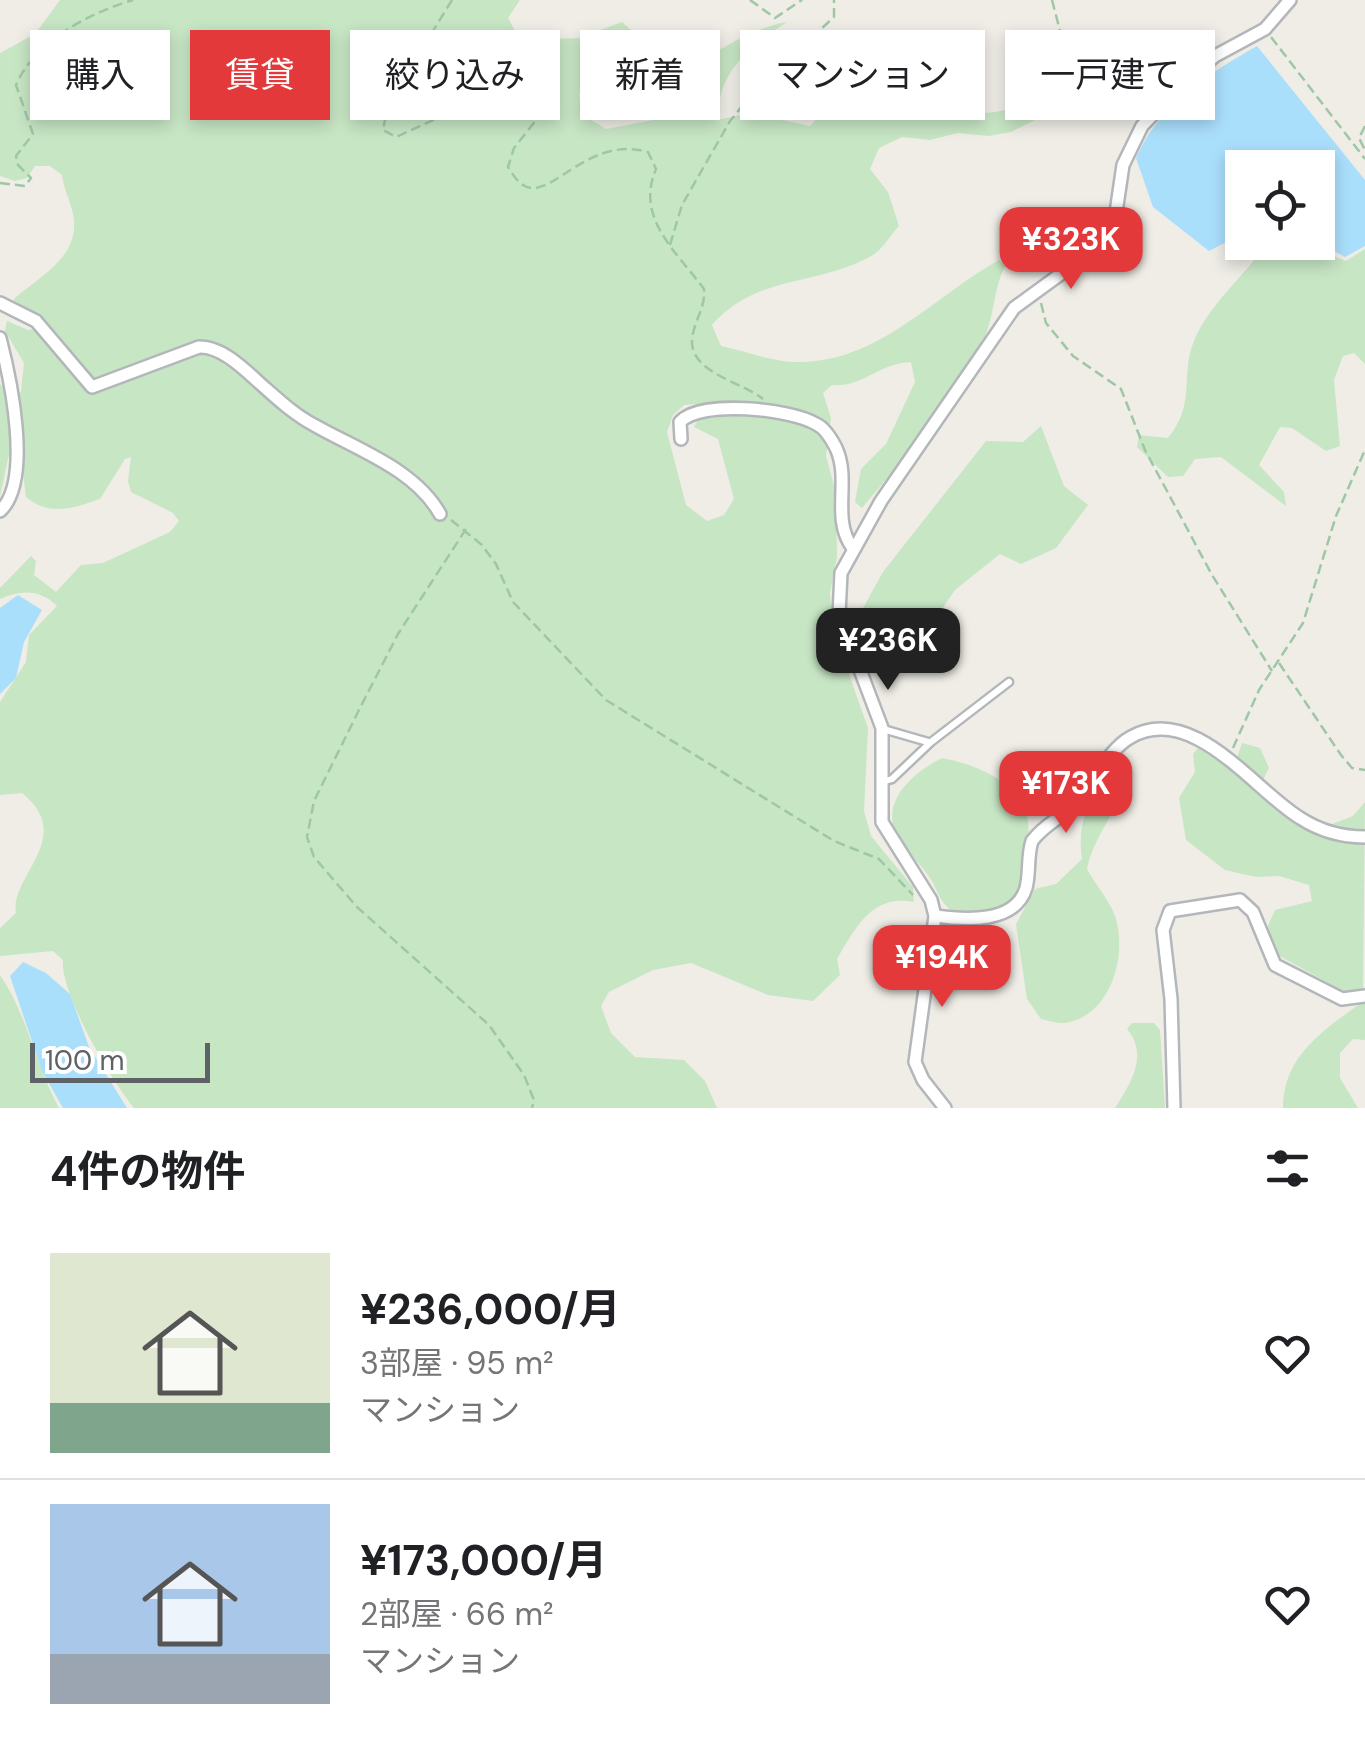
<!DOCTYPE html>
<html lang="ja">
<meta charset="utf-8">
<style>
body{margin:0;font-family:"DM Sans","Noto Sans JP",sans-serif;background:#f2f2f2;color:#202124;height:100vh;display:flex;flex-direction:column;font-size:38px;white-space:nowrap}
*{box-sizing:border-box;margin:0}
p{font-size:32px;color:#757577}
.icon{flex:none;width:55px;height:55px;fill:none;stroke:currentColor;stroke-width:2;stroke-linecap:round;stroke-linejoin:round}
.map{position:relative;height:1108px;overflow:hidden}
.side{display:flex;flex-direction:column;background:#fff;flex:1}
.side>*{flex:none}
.banner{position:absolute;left:30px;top:30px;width:1305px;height:90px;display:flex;gap:20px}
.controls{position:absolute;left:1225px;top:150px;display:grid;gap:20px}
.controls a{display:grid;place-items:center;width:110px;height:110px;border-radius:0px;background:#fff;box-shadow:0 5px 15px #0003;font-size:50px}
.scale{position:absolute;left:30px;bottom:25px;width:180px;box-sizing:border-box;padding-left:10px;border:5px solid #5e6266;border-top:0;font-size:28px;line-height:35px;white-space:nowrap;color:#5e6266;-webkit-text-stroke:8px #fff;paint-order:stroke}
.price{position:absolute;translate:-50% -85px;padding:0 22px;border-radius:20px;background:#e3393a;color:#fff;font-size:32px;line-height:65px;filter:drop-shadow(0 2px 5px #0008)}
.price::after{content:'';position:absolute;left:50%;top:60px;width:30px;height:22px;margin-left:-15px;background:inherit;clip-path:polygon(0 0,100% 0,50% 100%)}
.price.active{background:#222;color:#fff}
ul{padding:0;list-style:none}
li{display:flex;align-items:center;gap:30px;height:250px;padding:0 50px}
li+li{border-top:2px solid #e0e0e0}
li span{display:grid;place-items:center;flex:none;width:280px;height:200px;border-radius:0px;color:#555}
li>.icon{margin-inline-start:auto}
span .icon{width:120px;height:120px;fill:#fffc;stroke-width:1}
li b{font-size:42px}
h2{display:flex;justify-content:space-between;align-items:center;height:120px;padding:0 50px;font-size:42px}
.tag{padding:0 35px;border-radius:0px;background:#fff;box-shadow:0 5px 15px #0003;font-size:35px;line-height:90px}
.tag.active{background:#e3393a;color:#fff}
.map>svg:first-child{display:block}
.green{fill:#c7e6c4;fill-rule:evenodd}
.water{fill:#aadffc}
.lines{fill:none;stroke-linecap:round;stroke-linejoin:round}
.service-casing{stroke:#b3b7ba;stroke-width:11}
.minor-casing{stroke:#b3b7ba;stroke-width:16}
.path{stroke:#9ec7a6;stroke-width:2.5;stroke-dasharray:10 5;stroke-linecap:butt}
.service{stroke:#fff;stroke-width:6}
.minor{stroke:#fff;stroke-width:11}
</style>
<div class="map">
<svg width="1365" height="1108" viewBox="0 0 1365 1108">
<rect width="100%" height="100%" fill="#efede6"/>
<path class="green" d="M60,0h460l-12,18 12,22 59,-2 43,-16 9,8 -2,11 17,19 4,15 -16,9 -33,-10 -22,21 6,21 21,13 58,-11 18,-14c-2,-12 -3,-21 6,-30 17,-20 74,-49 99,-52 -39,26 -68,48 -70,98l33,-7 60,13 19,-21 40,-26 -1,-12 -14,-3 -2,-5 15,-5 33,12 26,-10 8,14 -28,13 -13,16 7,15c25,9 36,-4 61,-5 8,-1 16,4 24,4 34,-1 69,-23 87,-51l11,2 2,8 -9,11c10,15 38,23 53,10 10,-9 17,-23 28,-33l10,8 3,11 -33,37 -57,-1 -21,-7 -48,24 -22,4 -31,-3 -28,7 -28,-3 -23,11 -9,21 18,23 11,34c-8,8 -16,23 -26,29 -55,32 -115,18 -161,70l9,21c24,5 52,16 75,16 81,2 138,-66 203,-102l6,6c-12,24 -10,48 -21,73 -28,60 -79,118 -122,169l-7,-6 6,-33 25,-25 29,-62 -4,-20c-32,1 -49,26 -79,23l-9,8 8,25 -5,38 10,37 1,64 -7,36 3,36 35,99 -4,83 7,25 42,51 1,15c-42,-8 -58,25 -77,57l3,16 -27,26 -45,-6 -77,-32 -38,7 -44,22 -8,14 10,27 24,24 49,3 21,21 12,27h-583c-23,-28 -74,-115 -71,-148l-10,-9 -53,5v-28l16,-15c-7,-36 61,-76 6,-120l-22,2v-93l26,-40 3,-27 28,-29c-17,-17 -36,-16 -57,-7v-11l31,-32 5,5 -2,14 22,17 25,-27 22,-2 67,-31 9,-11 -6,-8 -42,-21 -3,-11 3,-24 -6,2 -25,40c-27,9 -50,18 -74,-2l-6,-48 -10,1 -10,46v-112l12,10 9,-2 3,-29 -19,-32 2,-10 21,9 11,-2 -1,-9 -25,-19c23,-22 64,-40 61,-79 -1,-15 -10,-30 -12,-46l-12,-9h-15l-8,12 -12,3 -15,-5v-123l35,-19zM709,403l6,5 -16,10 -5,9 24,12 16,60 -10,16 -17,6 -21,-16 -19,-73 6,-17 11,-10z
M1267,243h49l4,8 26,10 19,-12v115l-11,-11 -11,3 -9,24 6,66 -14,5 -34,-23 -12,-1 -21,38 25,27 2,14 -65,-49 -26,2 -12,17 -15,1 -31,-30 2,-12 29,3c30,-37 10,-63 28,-102 17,-35 49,-61 71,-93z
M1041,426l23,60 24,19 -32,43 -35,16 -21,-10 -45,36 -67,98 -20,-31 -11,-38 26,-47 103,-131 37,1z
M1242,743l18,5 9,20 -10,20 52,44 42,-16 12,-14 -2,188 -20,1 -67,-37 -9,-26 8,-18 37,-9 -3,-16 -30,-9 -23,1 -31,-7 -39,-30 -7,-42 16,-26 -2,-18 5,-6 30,15 9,-5z
M942,758c39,7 93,31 86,79 -2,15 -6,30 -8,45 -3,24 -41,36 -62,31 -17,-5 -20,-23 -28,-35 -10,-16 -30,-32 -36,-50 -10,-32 24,-58 48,-70z
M1109,777h15c-5,36 -30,57 -37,92 9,17 22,30 28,47 13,39 -4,101 -51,107 -6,1 -17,-3 -23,-4l-14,-20 -11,-75 19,-35 21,-5 26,-25c-5,-32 4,-58 27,-82z
M0,975c27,39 36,91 59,133h-59z
M1365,1000v40l-12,-1 -13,14v25l18,30h-75c0,-54 44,-80 82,-108z
M1132,1023h22l6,7 5,78h-50c16,-25 34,-53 12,-79z"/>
<path class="water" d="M1257,46l108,134v66l-20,11c-41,-20 -27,-49 -27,-89h-76v66l-33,17 -56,-44 -17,-49c24,-54 72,-84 121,-112z
M18,595l24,15 -18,32 -8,36 -16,16v-86z
M23,962l23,11 24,21 19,53 38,61h-64l-21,-37 -32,-95z"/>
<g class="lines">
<defs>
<path id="service" d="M883,729l45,13
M882,782l10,-3 39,-37 78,-60"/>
<path id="minor" d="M0,303l36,18 56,66 107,-40c24,-1 48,25 65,40 16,14 31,28 50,38 42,24 101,44 126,89
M0,338c10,39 33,143 0,173
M681,439l-1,-17c21,-23 111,-13 136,2 9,4 16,16 20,24 15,32 -5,70 16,99
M935,916c30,4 80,8 91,-28 4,-15 1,-32 6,-47 13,-18 32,-24 46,-40 19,-20 28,-50 53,-64 62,-35 124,54 169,81 20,13 41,19 65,19
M945,1108l-22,-28 -8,-18 20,-146 -4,-16 -49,-78v-94l-43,-114 2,-41 40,-72 133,-193 89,-65 11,-17 9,-61 19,-39 46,-48 27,-22 50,-27 25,-29
M1174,1108l-3,-109 -8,-69 7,-19 70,-11 13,12 22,53 67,34 23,-3"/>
</defs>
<use href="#service" class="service-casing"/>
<use href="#minor" class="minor-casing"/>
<path class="path" d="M452,0l-64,104 -5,26 13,7 37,-17 49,-33 66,-13 10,12 -2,9 -42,53 -6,19c6,9 11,19 23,21 26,3 61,-52 117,-36l8,17c-21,49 20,82 48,120 2,19 -12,35 -12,53 0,31 52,41 71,57
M750,0l25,18 27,-18
M1052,0l13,50
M1271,37l94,122
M1365,126l-6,12 6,12
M0,183l25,3 6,-8 -13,-13 -2,-9 17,-22 -17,-49c19,-44 73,-72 117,-85
M670,245l12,-40 48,-84 27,-33 77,-71v-17
M1041,303l5,20 27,33 48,33 24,61 67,125 60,96
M451,520l31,25 14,19 17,38 93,98 228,141 45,18 34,36
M466,529l-68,105 -37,72 -47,95 -7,36 7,20 43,50 132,118 35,50 10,25 -2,8
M1279,663l62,92 11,13 13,2
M1233,748l26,-58 44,-67 33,-107 29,-66"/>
<use href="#service" class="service"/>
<use href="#minor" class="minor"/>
</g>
</svg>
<div class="controls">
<a><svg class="icon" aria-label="locate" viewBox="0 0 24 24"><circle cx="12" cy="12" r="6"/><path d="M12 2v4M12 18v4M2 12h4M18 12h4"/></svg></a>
</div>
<div class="scale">100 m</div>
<b class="price" style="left:1071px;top:292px">¥323K</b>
<b class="price active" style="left:888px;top:693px">¥236K</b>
<b class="price" style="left:1066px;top:836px">¥173K</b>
<b class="price" style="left:942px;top:1010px">¥194K</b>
<div class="banner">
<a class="tag">購入</a>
<a class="tag active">賃貸</a>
<a class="tag">絞り込み</a>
<a class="tag">新着</a>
<a class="tag">マンション</a>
<a class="tag">一戸建て</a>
</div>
</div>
<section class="side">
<h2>4件の物件<svg class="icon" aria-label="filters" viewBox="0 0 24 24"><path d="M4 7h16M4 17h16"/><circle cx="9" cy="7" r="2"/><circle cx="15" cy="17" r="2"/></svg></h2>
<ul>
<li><span style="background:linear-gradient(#dfe7d0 75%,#7fa58c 0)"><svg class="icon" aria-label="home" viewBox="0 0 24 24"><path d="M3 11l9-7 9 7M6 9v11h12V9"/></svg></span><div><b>¥236,000/月</b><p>3部屋 · 95 m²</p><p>マンション</p></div><svg class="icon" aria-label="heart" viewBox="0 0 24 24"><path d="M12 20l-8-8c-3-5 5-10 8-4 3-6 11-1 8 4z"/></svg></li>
<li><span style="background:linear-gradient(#a9c7e8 75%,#9aa5b1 0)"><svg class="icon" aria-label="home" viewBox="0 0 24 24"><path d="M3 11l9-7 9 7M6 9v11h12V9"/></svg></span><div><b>¥173,000/月</b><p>2部屋 · 66 m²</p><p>マンション</p></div><svg class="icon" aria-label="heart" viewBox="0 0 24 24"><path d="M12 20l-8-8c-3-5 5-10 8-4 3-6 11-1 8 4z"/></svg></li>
</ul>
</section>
